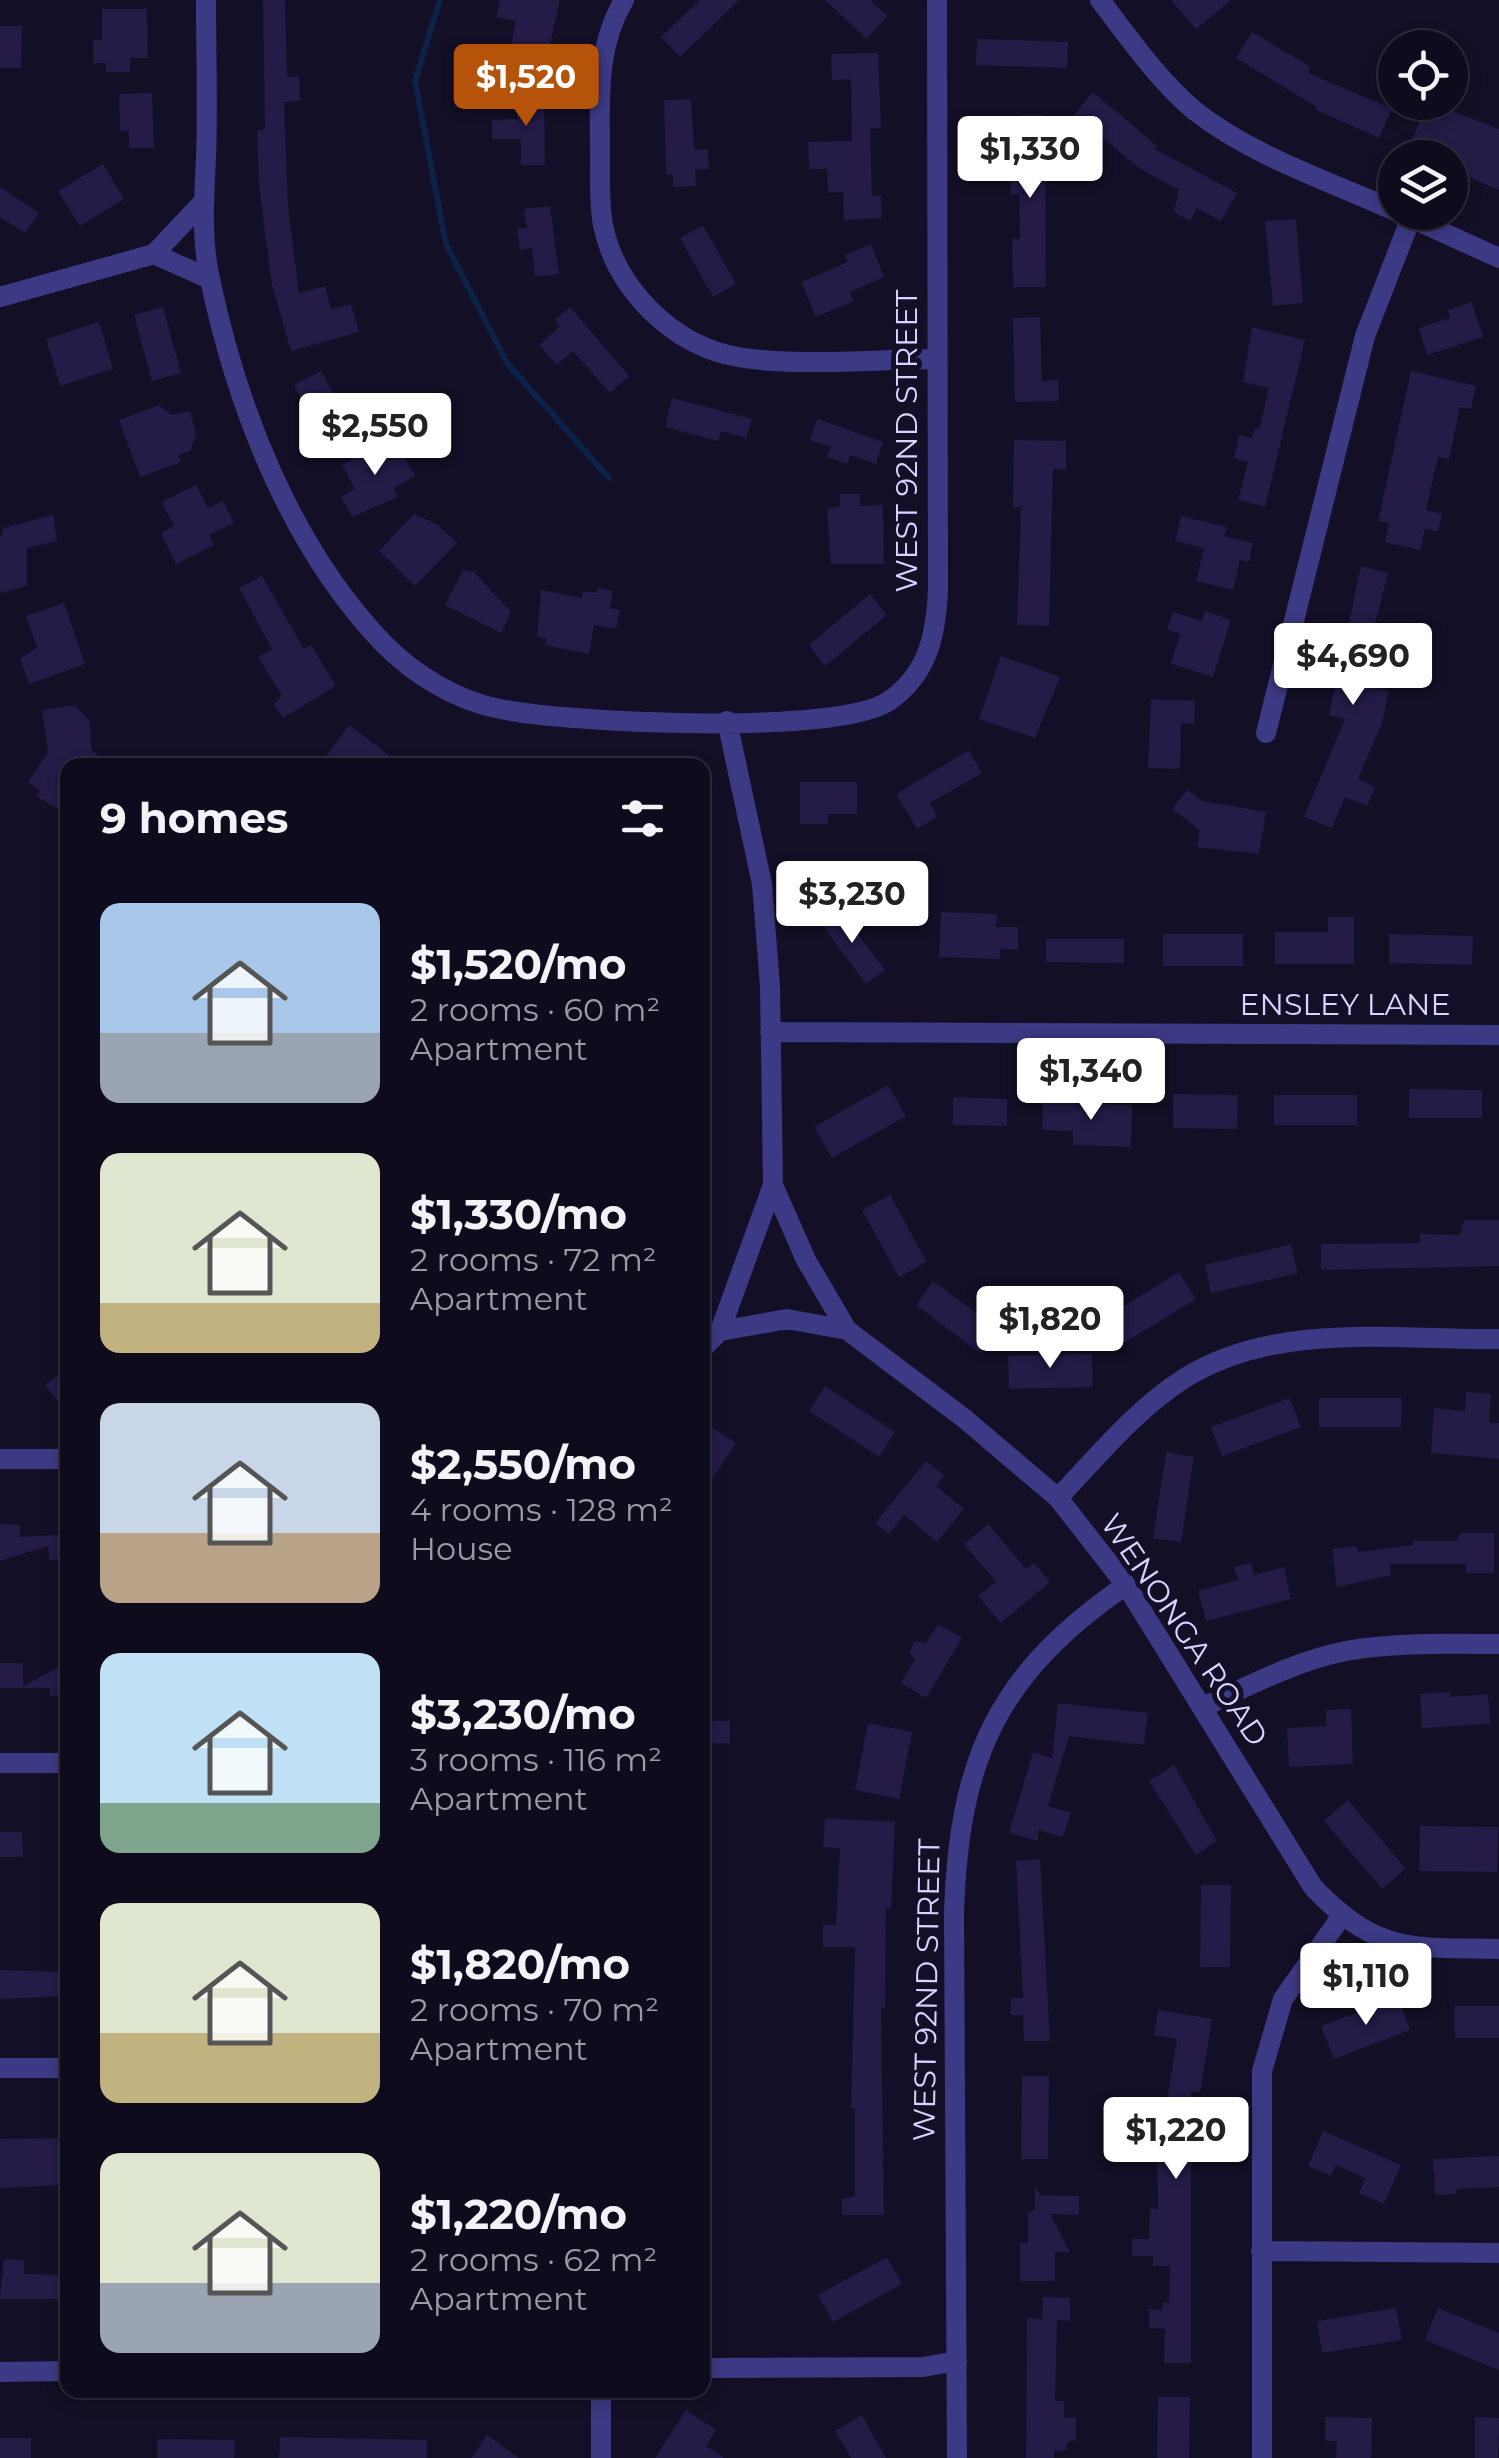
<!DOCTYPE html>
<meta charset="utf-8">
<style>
body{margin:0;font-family:Montserrat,sans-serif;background:#1c1929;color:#f1f3f6;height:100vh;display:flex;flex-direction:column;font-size:38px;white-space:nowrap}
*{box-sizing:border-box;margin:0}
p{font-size:32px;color:#9b9ba3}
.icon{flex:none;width:55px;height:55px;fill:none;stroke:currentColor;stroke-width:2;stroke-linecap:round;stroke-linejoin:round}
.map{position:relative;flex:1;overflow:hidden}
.side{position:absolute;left:60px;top:758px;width:650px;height:1640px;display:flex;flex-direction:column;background:#0e0b1c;border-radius:20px;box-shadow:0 5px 15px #0003,0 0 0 2px #2e2b3b}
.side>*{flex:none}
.buttons{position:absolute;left:1378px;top:30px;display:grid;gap:20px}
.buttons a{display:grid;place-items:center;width:90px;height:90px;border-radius:50%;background:#0e0b1c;box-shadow:0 5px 15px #0003,0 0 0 2px #2e2b3b;font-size:50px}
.price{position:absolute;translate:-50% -85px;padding:0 22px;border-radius:10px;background:#fff;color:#222;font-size:32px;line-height:65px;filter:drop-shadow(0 2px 5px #0008)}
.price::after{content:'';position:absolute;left:50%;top:60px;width:30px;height:22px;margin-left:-15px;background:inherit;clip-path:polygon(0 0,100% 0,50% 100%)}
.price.current{background:#b45309;color:#fff}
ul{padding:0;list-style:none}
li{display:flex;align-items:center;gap:30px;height:250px;padding:0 40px}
li span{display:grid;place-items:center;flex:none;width:280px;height:200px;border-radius:20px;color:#555}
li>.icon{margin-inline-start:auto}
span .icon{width:120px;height:120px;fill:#fffc;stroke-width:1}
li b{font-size:42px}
h2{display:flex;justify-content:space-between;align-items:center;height:120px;padding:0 40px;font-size:42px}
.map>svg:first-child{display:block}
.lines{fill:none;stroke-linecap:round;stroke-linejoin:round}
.stream{stroke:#0c2248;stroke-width:6}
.building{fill:#241b47}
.minor{stroke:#3d3a85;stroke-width:20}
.labels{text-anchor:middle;stroke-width:10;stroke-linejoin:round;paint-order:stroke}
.street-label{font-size:30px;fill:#d9d4ff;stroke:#130f26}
</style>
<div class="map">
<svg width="1499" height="2458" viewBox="0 0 1499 2458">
<rect width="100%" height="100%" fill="#130f26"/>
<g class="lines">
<path class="stream" d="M440,0l-25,81 31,163 61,119 102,115"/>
</g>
<path class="building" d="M263,0h22l2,77h12l1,24 -16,1 4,104 11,87 26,-7 6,23 20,-5 8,28 -68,19 -19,-66 -13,-99 -2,-56h8z
M500,0h60l-13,58 -37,-9 6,-28 -20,-4z
M700,0h39l-59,57 -19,-20z
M825,0h45l17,16 -20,23z
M1171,0h60l-35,29z
M102,9h45l1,49h-18v14h-24v-9h-13v-23h9z
M0,26h22l-1,42h-21z
M1252,32l59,35 -3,6 84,36 -13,29 -63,-28 1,-3 -81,-49z
M977,39l91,3 -1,26 -91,-3z
M878,53l3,75 -11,1 2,67 9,-1 1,23 -38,2 -1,-28 -15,1 -1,-24h-18l-1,-27 44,-1 -1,-62 -19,1 -1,-26z
M1093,92l64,54 -2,3 82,44 -16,28 -24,-13 -7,13 -16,-9 5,-22 -37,-20 -68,-55z
M152,93l2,55h-25v-18l-9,1 -1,-37z
M517,95h27l1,70h-24v-26h-29v-19l25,-1z
M691,99l3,51 14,-1 1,20 -14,1 1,16 -23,1v-13h-7l-2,-74z
M1428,102l71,27v61l-49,-21v-11h-28l-15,-7z
M1019,115h26l1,172h-33l-1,-48h8l-1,-45 -8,1 -1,-64h9z
M103,164l21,35 -44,27 -22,-35z
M0,187l39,26 -14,20 -25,-16z
M550,206l9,68 -24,3 -3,-29 -12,2 -3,-21 10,-1 -3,-19z
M1296,219l7,84 -30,3 -8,-85z
M703,225l33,59 -23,13 -33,-59z
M871,244l13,33 -34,15 4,9 -38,16 -15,-35 47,-20 -3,-7z
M1472,302l11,35 -56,18 -8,-27 31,-10 -2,-8z
M163,307l18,66 -29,8 -18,-66z
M570,307l59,69 -19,17 -37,-42 -16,14 -18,-20 21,-19 -5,-6z
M1040,317l2,64 16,-1 1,21 -44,1 -2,-84z
M99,322l14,47 -53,17 -14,-47z
M1252,327l53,13 -40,167 -27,-7 10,-38 -14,-4 5,-23 13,3 3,-10 4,1 10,-41 -26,-6z
M321,371l28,53 -27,14 -28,-53z
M1411,371l65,15 -5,23 -11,-2 -11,52 -11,-2 -12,53 16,4 -4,17 -13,-2 -5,21 -35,-8 4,-19 -11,-2z
M672,398l80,21 -6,19 -25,-7 -3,10 -53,-14z
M159,405l13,10 18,-4 6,23 -5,16 -12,5 2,7 -41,15 -21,-57z
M817,419l66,23 -7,22 -26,-9 -3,9 -20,-7 4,-10 -21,-7z
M1014,440l52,1v29l-13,-1 -4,157 -32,-1 4,-118h-8z
M383,441l6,11 9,-6 17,30 -22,12 5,9 -46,20 -11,-20 14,-8 -13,-24z
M196,485l12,23 15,-7 11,22 -25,12 5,10 -38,19 -15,-31 13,-7 -12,-24z
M840,494h20v12l23,-1 1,59h-53l-4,-55 13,-3z
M414,514l23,10 20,19 -42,43 -36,-35z
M53,515l4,26 -30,7v38l-27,7v-54l4,-11z
M1181,516l46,11 -3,9 29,7 -4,19 -9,-2 -7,30 -37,-9 8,-33 -29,-7z
M1361,566l27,7 -23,91 10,2 -5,20 19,5 -7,32 -24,56 17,8 -8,19 -22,-9 -13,31 -28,-11 41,-98 -16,-4z
M463,570l11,2 37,40 -10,21 -56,-28z
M262,576l42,73 7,-4 25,41 -53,32 -9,-14 8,-8 -24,-39 14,-8 -33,-61z
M598,588l15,3 -3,17 10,2 -4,19 -22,-4 -5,29 -44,-9 2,-6 -10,-2 4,-47 41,8 1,-7 13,2z
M870,594l17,21 -62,51 -16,-21z
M64,603l21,61 -56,20 -9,-25 17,-11 -11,-32z
M1205,611l26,9 -18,57 -42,-13 9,-30 -13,-5 6,-17 29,9z
M1001,656l59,21 -25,61 -56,-19z
M1151,699l44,2 -1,23 -13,-1 -1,46 -32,-1z
M75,705l14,15 3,30 17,15h-41v50l-32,-19 4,-6 -12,-8 20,-30 -6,-42z
M349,725l53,40h-65l-11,-9z
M969,750l13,23 -52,30 7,14 -20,12 -21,-35z
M800,782h57v32h-29v10h-28z
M1187,790l15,11 64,11 -7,42 -62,-7 3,-17 -28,-21z
M838,907l47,63 -19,14 -47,-63z
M941,912l56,2 -1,13h22v23l-18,-1v10l-61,-2z
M1328,917h26v47h-79v-32h53z
M1163,934h80v32h-80z
M1389,934l84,2 -1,29 -83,-2z
M1046,939h78v24l-78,-1z
M888,1085l18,31 -74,42 -18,-31z
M1409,1089l73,1v28h-73z
M1173,1094l65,1 -1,34 -64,-1z
M1274,1095h83v30h-83z
M953,1097l54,2v27l-54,-1z
M1043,1102l89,3 -1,42 -58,-2v-14l-31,-1z
M890,1195l37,67 -28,15 -37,-67z
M1464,1220h35v46l-178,4v-26l99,-1v-9l40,1z
M1291,1244l7,29 -87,20 -6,-28z
M1179,1272l17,27 -77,47 -16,-27z
M933,1281l65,48 -18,24 -64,-48z
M1092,1354l1,33 -84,2 -1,-33z
M68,1368v47l-23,-30z
M825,1386l70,46 -16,25 -70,-46z
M1466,1392l25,2 -2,29h10v36l-68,-6 3,-45 31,3z
M1290,1398l11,29 -79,29 -11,-29z
M1319,1398h83l-1,29h-82z
M710,1426l26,17 -34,52v-57z
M1166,1452l28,5 -13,85 -28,-4z
M926,1461l19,15 -9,10 28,23 -27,33 -33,-27 -15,19 -14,-11z
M0,1524l20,1v12l48,-3v25l-19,1 -1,-14 -48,15z
M988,1524l38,45 8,-6 16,19 -49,41 -23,-27 18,-14 -32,-38z
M1461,1533h33v40h-28v-9h-76l1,11 -54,12 -5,-38 24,-3 3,6 54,-7v-4h43z
M1251,1563l3,12 30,-8 7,32 -85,22 -8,-30 40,-11 -4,-13z
M938,1624l24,14 -36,60 -25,-15 14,-24 -6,-7 6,-11 11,2z
M68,1662v33l-18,1v-8h-50v-25h23v23z
M1450,1692v5l38,-3 2,30 -68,4 -2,-34z
M1058,1703l90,10 -4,32 -75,-9 -21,70 23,7 -8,24 -25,-7v11l-29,-8 24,-81 19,6z
M1351,1709l2,55 -64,3 -2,-39 39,-2v-16z
M702,1721h28v22l-28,1z
M868,1723l44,9 -13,67 -44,-9z
M1174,1765l43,76 -21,14 -47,-74z
M1348,1800l58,69 -24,20 -58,-68z
M825,1818l70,4 -4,87 -5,-1 -1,100h-4l3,207h-42v-16l13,-3v-88h-4l4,-161h-32v-22h13l4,-77 -17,-1z
M1420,1826l78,1 -1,45 -78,-1z
M0,1832h22l1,25h-23z
M1040,1859l10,182h-26l-1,-26h-12v-17h12l-7,-137z
M1201,1885h30l-1,82h-30z
M0,1970l68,2v24l-68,3z
M1398,1997l12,33 -76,29 -13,-33z
M1454,2006h45v32h-44z
M1158,2010l54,9 -12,73 -9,-1v272h-27l1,-34 -16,-1v-19l13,1 1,-8 6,1 1,-37h-17v-10h-21v-17h17l1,-30h8l-1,-101 9,-1 11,-68 -23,-4z
M1022,2076h27l-1,83h-27z
M1323,2131l78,34 -17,39 -25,-11 6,-15 -29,-13 -5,11 -23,-10z
M68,2138v47l-68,3v-49z
M1499,2156v31l-42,2 -1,5 -21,1 -2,-36z
M1035,2186l5,9 39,1v19l-29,-1 20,38h-15v29h-35v-38h8v-31l7,-2z
M887,2257l15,27 -69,38 -15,-27z
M4,2259l20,1v14l44,1v24h-68z
M1043,2297l27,1v23l-13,-1 -2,81h9v17l12,-1v23l-8,2 -2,8 -12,1v7h-28l1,-140 15,1z
M1396,2308l6,32 -80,13 -5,-32z
M1438,2308l61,25v37l-74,-30z
M1158,2397h32l-1,61h-32z
M686,2410l30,20 -10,16 18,12h-69z
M862,2415l24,43h-35l-16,-27z
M1325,2417l47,1 -1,40h-35l1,-17h-12z
M1475,2417l24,1 -1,40h-23z
M487,2435l32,23h-48z
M280,2437l147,3v18h-148z
M0,2438h31v20h-31z
M157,2439l78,1 -1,18h-77z"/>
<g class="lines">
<path class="minor" d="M206,0c0,53 2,106 0,159 -2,39 -5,81 4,120 27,129 81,268 173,364 30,31 74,58 117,66 68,14 336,27 389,-8 40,-28 47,-67 49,-112l-1,-589
M624,0c-29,49 -24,102 -24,157 0,22 -1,46 3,68 13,64 70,121 135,132 55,10 141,2 199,2
M1100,0c30,39 57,79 95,111 57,45 134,70 200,100
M1400,213l99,45
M154,254l49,-52
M0,297l154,-43 56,25
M1266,733l99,-397 46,-118
M770,1032l729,3
M773,1185l33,75 41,70 118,89 93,79 68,87 187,302c65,68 98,60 186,62
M720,1331l67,-12 60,11
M702,1349l18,-18 53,-146 -3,-199 -8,-102 -35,-163
M0,1459h68
M1058,1498c40,-42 78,-89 127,-120 91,-57 212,-38 314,-39
M1203,1707c46,-21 92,-46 143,-56 50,-9 102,-7 153,-7
M0,1763h68
M0,2068h68
M1261,2251l238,2
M702,2368l221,-1 34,-6
M0,2372l68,-1
M601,2390v68
M957,2458l-3,-545c5,-155 43,-239 172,-328
M1262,2458v-387l21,-72 58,-82"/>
</g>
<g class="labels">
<g class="street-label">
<text transform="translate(907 441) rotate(-90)" y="10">WEST 92ND STREET</text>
<text x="1345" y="1015">ENSLEY LANE</text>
<text transform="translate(1184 1630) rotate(56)" y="10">WENONGA ROAD</text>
<text transform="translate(927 1990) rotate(-89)" y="10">WEST 92ND STREET</text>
</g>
</g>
</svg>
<div class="buttons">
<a><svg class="icon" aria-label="locate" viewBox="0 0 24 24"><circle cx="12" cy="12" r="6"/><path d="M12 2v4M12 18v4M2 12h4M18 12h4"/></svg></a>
<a><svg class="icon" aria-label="layers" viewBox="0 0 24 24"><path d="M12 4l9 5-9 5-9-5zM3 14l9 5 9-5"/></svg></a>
</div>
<b class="price current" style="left:526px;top:129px">$1,520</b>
<b class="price" style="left:1030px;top:201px">$1,330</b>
<b class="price" style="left:375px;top:478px">$2,550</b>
<b class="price" style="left:1353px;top:708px">$4,690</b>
<b class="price" style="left:852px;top:946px">$3,230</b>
<b class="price" style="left:1091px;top:1123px">$1,340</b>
<b class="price" style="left:1050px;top:1371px">$1,820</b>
<b class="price" style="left:1366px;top:2028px">$1,110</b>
<b class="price" style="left:1176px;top:2182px">$1,220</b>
<section class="side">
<h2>9 homes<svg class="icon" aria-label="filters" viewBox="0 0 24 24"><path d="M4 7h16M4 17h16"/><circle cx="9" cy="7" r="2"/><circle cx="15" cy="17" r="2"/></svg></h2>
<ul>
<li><span style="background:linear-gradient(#a9c7e8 65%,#9aa5b1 0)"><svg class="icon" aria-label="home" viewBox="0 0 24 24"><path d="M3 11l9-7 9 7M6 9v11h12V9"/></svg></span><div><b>$1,520/mo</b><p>2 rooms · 60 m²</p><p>Apartment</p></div></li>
<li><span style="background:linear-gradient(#dfe7d0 75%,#c2b280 0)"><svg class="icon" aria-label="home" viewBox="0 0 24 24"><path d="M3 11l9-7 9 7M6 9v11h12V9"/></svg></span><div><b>$1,330/mo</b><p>2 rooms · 72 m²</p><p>Apartment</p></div></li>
<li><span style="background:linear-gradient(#c9d6e8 65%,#b9a48a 0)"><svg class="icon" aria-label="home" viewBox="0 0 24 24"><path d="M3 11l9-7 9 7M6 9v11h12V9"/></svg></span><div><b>$2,550/mo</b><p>4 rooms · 128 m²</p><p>House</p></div></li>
<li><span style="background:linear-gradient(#bfe0f5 75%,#7fa58c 0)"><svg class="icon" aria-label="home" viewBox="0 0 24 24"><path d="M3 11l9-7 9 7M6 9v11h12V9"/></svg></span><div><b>$3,230/mo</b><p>3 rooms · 116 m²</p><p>Apartment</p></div></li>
<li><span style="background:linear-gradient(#dfe7d0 65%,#c2b280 0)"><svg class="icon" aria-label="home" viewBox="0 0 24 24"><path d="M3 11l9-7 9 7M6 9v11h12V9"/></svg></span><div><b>$1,820/mo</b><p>2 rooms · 70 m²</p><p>Apartment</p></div></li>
<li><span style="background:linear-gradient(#dfe7d0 65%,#9aa5b1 0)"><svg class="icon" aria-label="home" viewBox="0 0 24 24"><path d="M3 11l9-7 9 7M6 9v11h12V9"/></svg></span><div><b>$1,220/mo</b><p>2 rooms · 62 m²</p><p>Apartment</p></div></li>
</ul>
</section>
</div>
